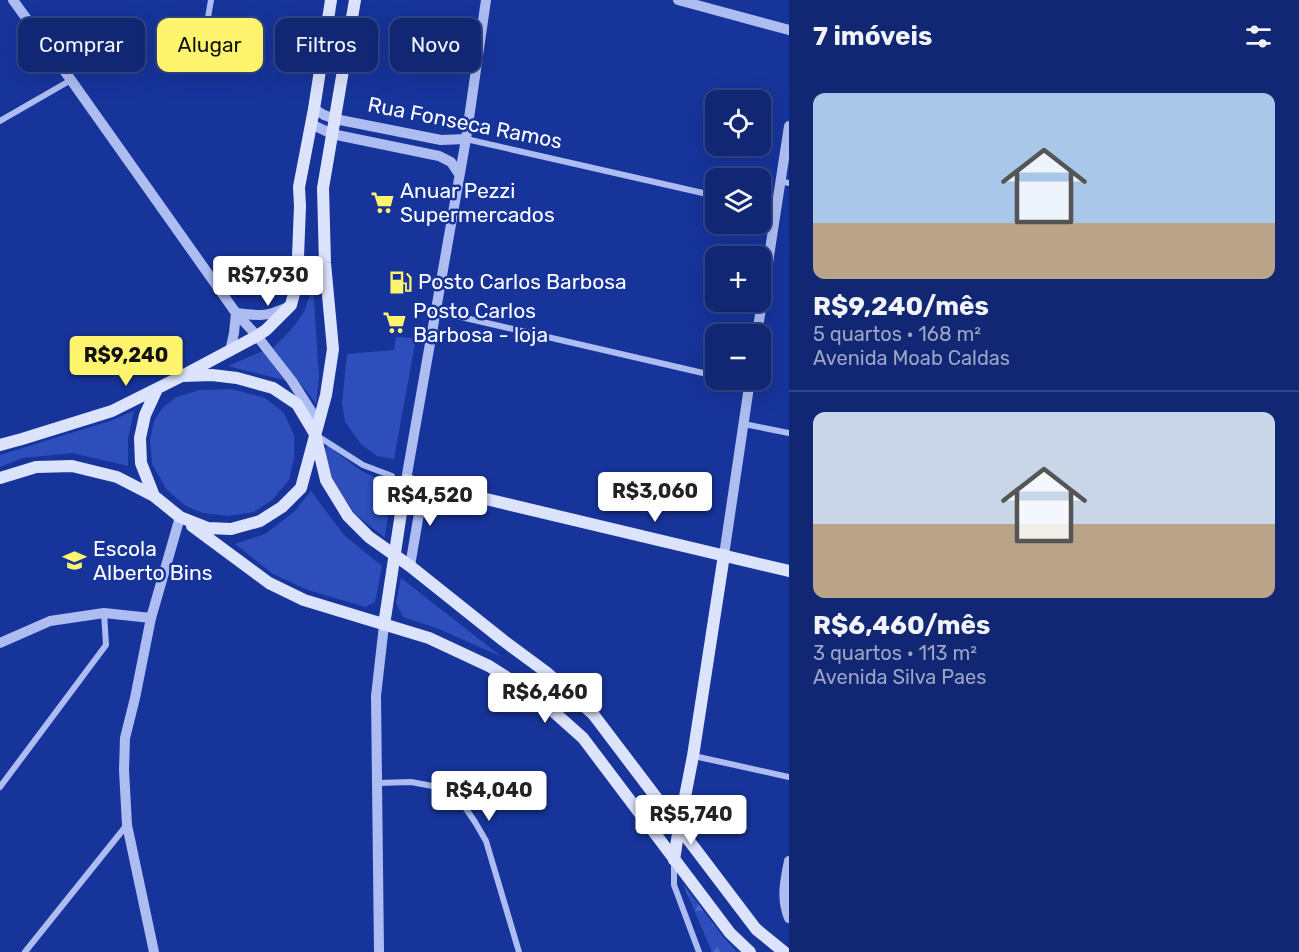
<!DOCTYPE html>
<html lang="pt">
<meta charset="utf-8">
<style>
body{margin:0;font-family:Rubik,sans-serif;background:#1a2f79;color:#f1f3f6;height:100vh;display:flex;flex-direction:column;font-size:22px;white-space:nowrap}
*{box-sizing:border-box;margin:0}
p{font-size:20px;color:#9ca5c5}
.icon{flex:none;width:33px;height:33px;fill:none;stroke:currentColor;stroke-width:2;stroke-linecap:round;stroke-linejoin:round}
.map{position:relative;flex:1;overflow:hidden}
.details{display:flex;flex-direction:column;background:#112774;width:510px}
.details>*{flex:none}
.banner{position:absolute;left:18px;top:18px;width:570px;height:54px;display:flex;gap:12px}
.buttons{position:absolute;left:705px;top:90px;display:grid;gap:12px}
.buttons a{display:grid;place-items:center;width:66px;height:66px;border-radius:12px;background:#112774;box-shadow:0 6px 24px #0002,0 0 0 2px #304486;font-size:30px}
.price{position:absolute;translate:-50% -51px;padding:0 14px;border-radius:6px;background:#fff;color:#222;font-size:20px;line-height:39px;filter:drop-shadow(0 2px 3px #0008)}
.price::after{content:'';position:absolute;left:50%;top:36px;width:18px;height:14px;margin-left:-9px;background:inherit;clip-path:polygon(0 0,100% 0,50% 100%)}
.price.on{background:#fff46e;color:#111}
ul{padding:0;list-style:none}
li{display:grid;align-content:center;gap:12px;height:318px;padding:0 24px}
li+li{border-top:2px solid #304486}
li span{display:grid;place-items:center;height:186px;border-radius:12px;color:#555}
li>.icon{margin-inline-start:auto}
span .icon{width:108px;height:108px;fill:#fffc;stroke-width:1}
li b{font-size:26px}
h2{display:flex;justify-content:space-between;align-items:center;height:72px;padding:0 24px;font-size:26px}
.chip{padding:0 21px;border-radius:12px;background:#112774;box-shadow:0 6px 24px #0002,0 0 0 2px #304486;font-size:21px;line-height:54px}
.chip.on{background:#fff46e;color:#111}
main{display:flex;flex:1;min-height:0}
.map>svg:first-child{display:block}
.green{fill:#2e4ebb}
.forest{fill:url(#forest-firs)}
.lines{fill:none;stroke-linecap:round;stroke-linejoin:round}
.minor{stroke:#adbdf2;stroke-width:6}
.tertiary{stroke:#adbdf2;stroke-width:10}
.secondary{stroke:#dce3fc;stroke-width:12}
.labels{text-anchor:middle;stroke-width:5;stroke-linejoin:round;paint-order:stroke}
.street-label{font-size:21px;fill:#fff;stroke:#17349b}
.poi-label{font-size:21px;fill:#fff;stroke:#17349b;text-anchor:start}
</style>
<main>
<div class="map">
<svg width="789" height="952" viewBox="0 0 789 952">
<defs>
<pattern id="forest-firs" width="22" height="20" patternUnits="userSpaceOnUse" patternTransform="scale(1.5)"><rect width="22" height="20" fill="#2e4ebb"/><path d="M5 1l3.5 6h-7zM16 11l3.5 6h-7z" fill="#4d69c5"/></pattern>
</defs>
<rect width="100%" height="100%" fill="#17349b"/>
<path class="green" d="M313,286l6,91 -3,27 -43,-56 17,-17 14,-19z
M396,337l20,1 -22,121 -17,-3 -16,-12 -16,-22 -3,-19 5,-49 47,-4z
M263,351l21,29 -56,-14z
M232,389l33,9 19,15 10,22v23l-5,22 -17,20 -18,12 -25,4 -26,-3 -17,-7 -19,-16 -15,-26 -2,-24 4,-19 9,-14 14,-10 22,-7z
M134,411l-6,28v27l-56,-13 -49,5 -23,9v-12l110,-34z
M328,446l32,24 32,16 -7,52 -30,-24 -26,-40 -6,-23z
M311,491l33,44 38,31 -7,36 -10,5 -57,-17 -35,-16 -38,-30 30,-10 29,-22z
M401,578l101,79 -63,-28 -36,-12 -7,-14z"/>
<path class="forest" d="M683,884l41,54 13,14h-25z"/>
<g class="lines">
<path class="minor" d="M205,35l6,-35
M0,121l71,-41
M466,139l250,57
M780,181l9,2
M760,207l15,3
M435,311l281,65
M732,380l17,3
M744,424l45,9
M316,435l47,30 29,11
M694,756l95,21
M377,783l34,-1 32,6 19,15 13,19 11,19 33,111
M0,787l106,-142 -2,-32
M674,861v24l25,67
M25,952l101,-126"/>
<path class="tertiary" d="M13,0l58,80 165,233 21,23 35,45 19,30 4,20
M678,0l111,30
M314,109l10,6 11,4 106,21 25,-1
M311,124l21,10 107,22 12,6 8,12
M236,313c23,3 30,4 52,-6
M757,334l32,-208
M230,351l4,-18 2,-20
M406,480l60,-341 20,-139
M724,555l26,-175
M410,566l14,-82
M0,643l50,-22 54,-8 47,5
M789,861c-4,19 -8,38 0,57
M154,952l-27,-127 -3,-55 1,-32 10,-40 16,-80 29,-101
M379,952l-3,-256 8,-71"/>
<path class="secondary" d="M182,376l30,-1 25,3 36,10 24,16 18,30 11,46 22,36 21,21 41,29 94,75 42,31 47,42 163,215 28,23
M0,445l22,-6 90,-28 70,-35 75,-40 9,-6 25,-25 6,-23 3,-76 -1,-19 15,-78 17,-109
M0,478l36,-11 36,-1 45,11 37,19 26,21 28,11 23,1 29,-8 22,-14 19,-19 25,-93 7,-46 -8,-86 -2,-75 32,-188
M154,496l-13,-33 -1,-25 5,-23 12,-26
M192,526l77,57 35,17 125,38 60,28 47,30 47,42 147,195 20,19
M384,625l22,-145 383,91
M674,860l5,-33 14,-71 31,-201"/>
</g>
<defs>
<symbol id="supermarket-bare" viewBox="-9 -9 18 18"><path d="M-6-5.5h2.5l.6 2H6L4.5 2H-2.5L-4.4-4H-6ZM-1.5 3.2a1.3 1.3 0 1 0 .1 0ZM3 3.2a1.3 1.3 0 1 0 .1 0Z" fill="#fff46e" stroke="#17349b" stroke-width="2.5" paint-order="stroke"/></symbol>
<symbol id="fuel-bare" viewBox="-9 -9 18 18"><path d="M-5.5-6h7V0h2V4h1.3V-2.5L3-4.5l.8-.8L6-3V5H2.5V1h-1V6h-7ZM-4.2-4.7v3.2H.2V-4.7Z" fill="#fff46e" stroke="#17349b" stroke-width="2.5" paint-order="stroke"/></symbol>
<symbol id="school-bare" viewBox="-9 -9 18 18"><path d="M0-5L7-2L0 1L-7-2ZM-4 1L0 2.5L4 1V4Q0 6-4 4Z" fill="#fff46e" stroke="#17349b" stroke-width="2.5" paint-order="stroke"/></symbol>
</defs>
<g fill-rule="evenodd">
<use href="#supermarket-bare" x="366" y="186" width="33" height="33"/>
<use href="#fuel-bare" x="384" y="266" width="33" height="33"/>
<use href="#supermarket-bare" x="378" y="306" width="33" height="33"/>
<use href="#school-bare" x="58" y="544" width="33" height="33"/>
</g>
<g class="labels">
<g class="street-label">
<text transform="translate(465 123) rotate(11)" y="7">Rua Fonseca Ramos</text>
</g>
<g class="poi-label">
<text x="400" y="198">Anuar Pezzi<tspan x="400" dy="24">Supermercados</tspan></text>
<text x="418" y="289">Posto Carlos Barbosa</text>
<text x="413" y="318">Posto Carlos<tspan x="413" dy="24">Barbosa - loja</tspan></text>
<text x="93" y="556">Escola<tspan x="93" dy="24">Alberto Bins</tspan></text>
</g>
</g>
</svg>
<div class="buttons">
<a><svg class="icon" aria-label="locate" viewBox="0 0 24 24"><circle cx="12" cy="12" r="6"/><path d="M12 2v4M12 18v4M2 12h4M18 12h4"/></svg></a>
<a><svg class="icon" aria-label="layers" viewBox="0 0 24 24"><path d="M12 4l9 5-9 5-9-5zM3 14l9 5 9-5"/></svg></a>
<a>+</a>
<a>−</a>
</div>
<b class="price" style="left:268px;top:307px">R$7,930</b>
<b class="price on" style="left:126px;top:387px">R$9,240</b>
<b class="price" style="left:655px;top:523px">R$3,060</b>
<b class="price" style="left:430px;top:527px">R$4,520</b>
<b class="price" style="left:545px;top:724px">R$6,460</b>
<b class="price" style="left:489px;top:822px">R$4,040</b>
<b class="price" style="left:691px;top:846px">R$5,740</b>
<div class="banner">
<a class="chip">Comprar</a>
<a class="chip on">Alugar</a>
<a class="chip">Filtros</a>
<a class="chip">Novo</a>
</div>
</div>
<section class="details">
<h2>7 imóveis<svg class="icon" aria-label="filters" viewBox="0 0 24 24"><path d="M4 7h16M4 17h16"/><circle cx="9" cy="7" r="2"/><circle cx="15" cy="17" r="2"/></svg></h2>
<ul>
<li><span style="background:linear-gradient(#a9c7e8 70%,#b9a48a 0)"><svg class="icon" aria-label="home" viewBox="0 0 24 24"><path d="M3 11l9-7 9 7M6 9v11h12V9"/></svg></span><div><b>R$9,240/mês</b><p>5 quartos · 168 m²</p><p>Avenida Moab Caldas</p></div></li>
<li><span style="background:linear-gradient(#c9d6e8 60%,#b9a48a 0)"><svg class="icon" aria-label="home" viewBox="0 0 24 24"><path d="M3 11l9-7 9 7M6 9v11h12V9"/></svg></span><div><b>R$6,460/mês</b><p>3 quartos · 113 m²</p><p>Avenida Silva Paes</p></div></li>
</ul>
</section>
</main>
